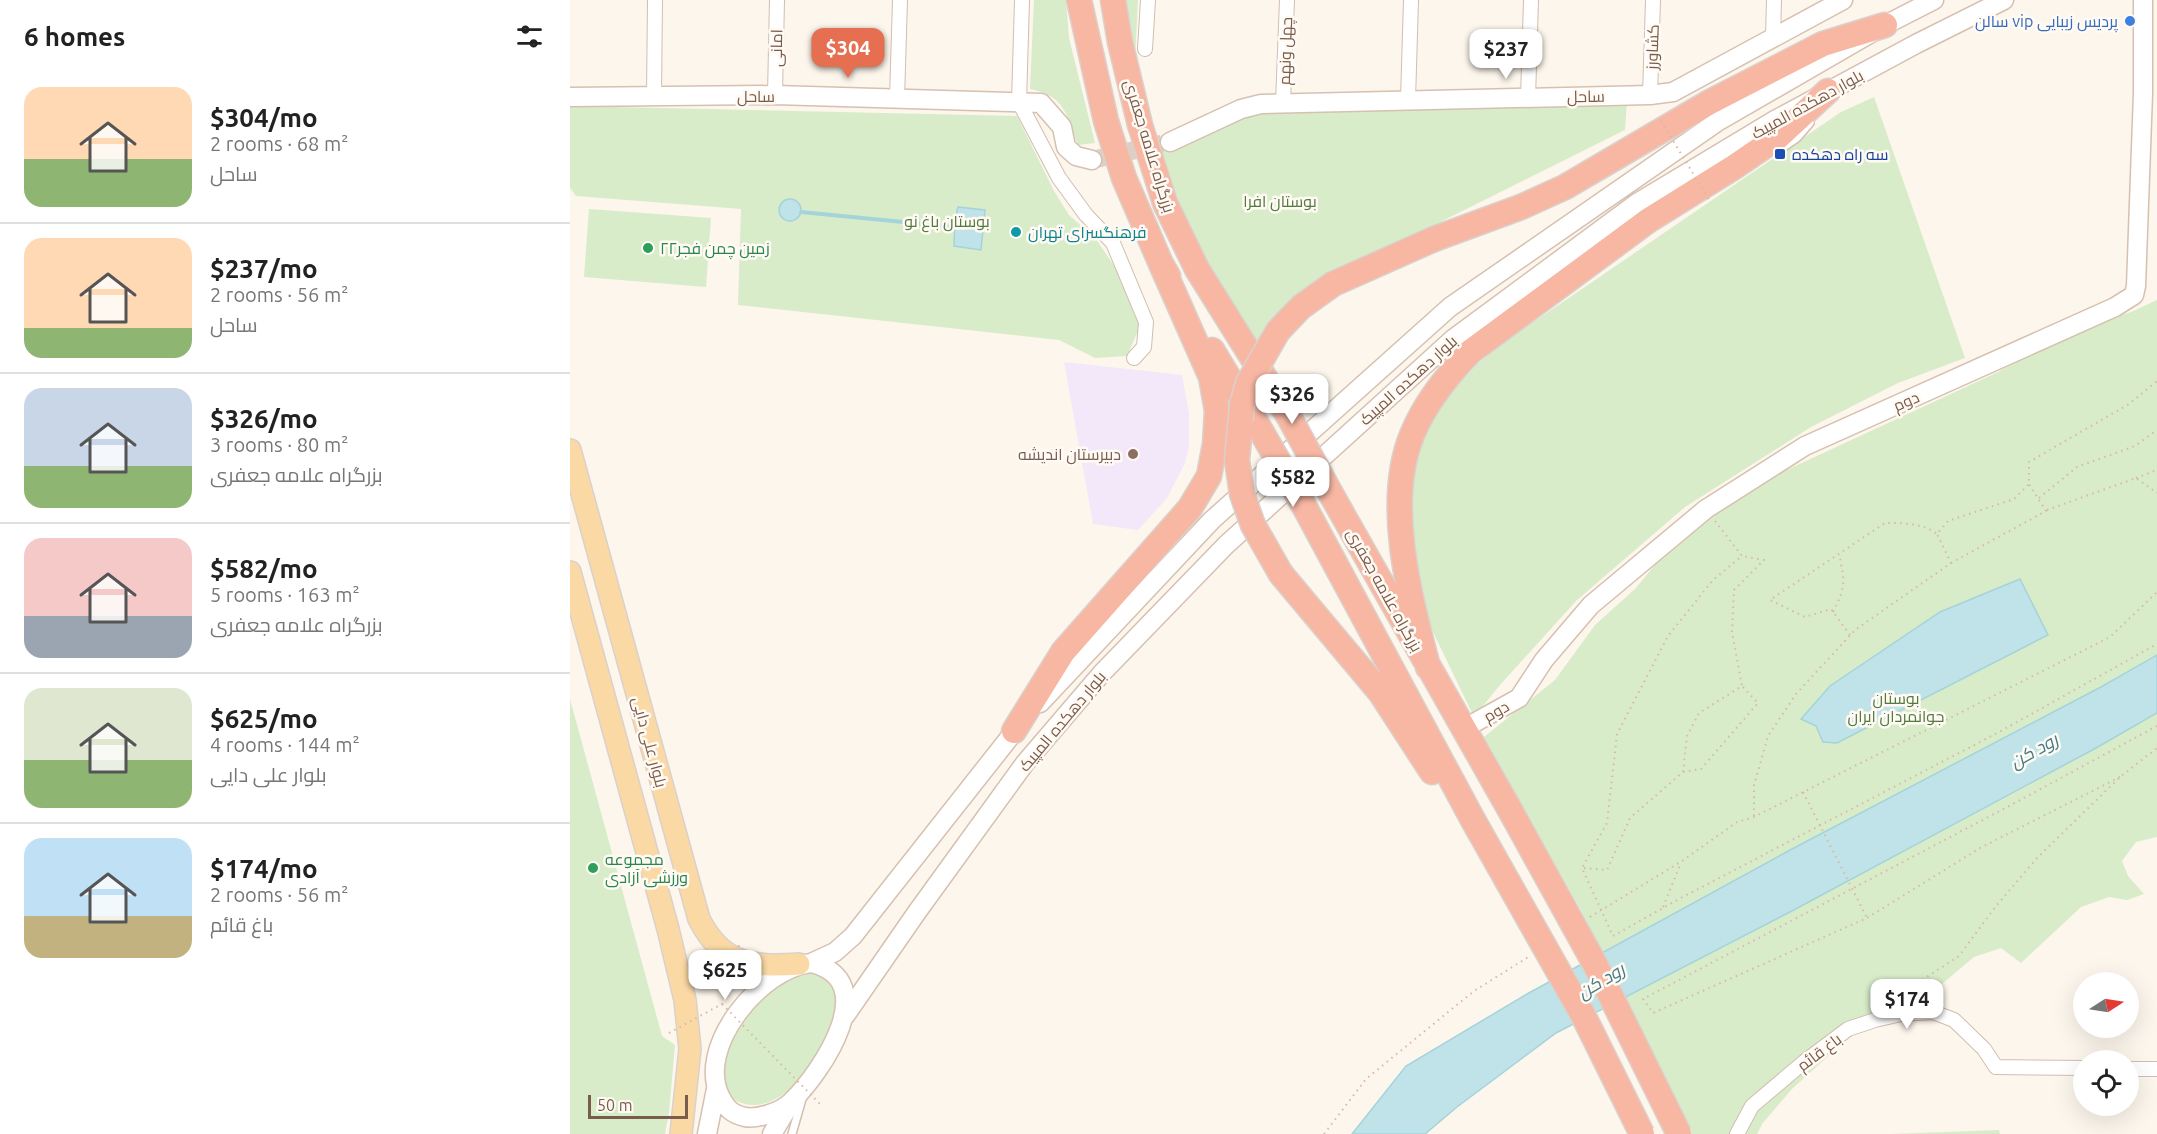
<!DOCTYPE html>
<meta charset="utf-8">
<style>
body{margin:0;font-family:Ubuntu,Cairo,sans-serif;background:#f6f6f6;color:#222;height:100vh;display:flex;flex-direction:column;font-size:22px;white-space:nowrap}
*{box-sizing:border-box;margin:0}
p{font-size:20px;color:#767676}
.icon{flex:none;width:33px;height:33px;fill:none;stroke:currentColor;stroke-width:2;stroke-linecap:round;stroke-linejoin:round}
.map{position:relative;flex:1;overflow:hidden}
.details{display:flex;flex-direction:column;background:#fff;width:570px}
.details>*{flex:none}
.needle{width:39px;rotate:78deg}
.tools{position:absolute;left:1503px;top:972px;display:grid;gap:12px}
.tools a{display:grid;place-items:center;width:66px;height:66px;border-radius:50%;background:#fff;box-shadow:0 6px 24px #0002;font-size:30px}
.scale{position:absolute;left:18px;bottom:15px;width:100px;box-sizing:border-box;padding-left:6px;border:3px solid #7a5c4d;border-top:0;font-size:16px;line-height:21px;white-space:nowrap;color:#7a5c4d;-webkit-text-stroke:4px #fffaf3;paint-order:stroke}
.price{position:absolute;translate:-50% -51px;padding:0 14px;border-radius:12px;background:#fff;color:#222;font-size:20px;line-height:39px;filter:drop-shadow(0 2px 3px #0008)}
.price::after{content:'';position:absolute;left:50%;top:36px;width:18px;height:14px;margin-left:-9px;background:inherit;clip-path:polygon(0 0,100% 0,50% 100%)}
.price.on{background:#e76f51;color:#fff}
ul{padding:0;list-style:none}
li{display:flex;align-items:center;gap:18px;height:150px;padding:0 24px}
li+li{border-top:2px solid #e0e0e0}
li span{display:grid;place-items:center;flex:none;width:168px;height:120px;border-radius:18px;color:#555}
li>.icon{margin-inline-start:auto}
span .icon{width:72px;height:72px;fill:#fffc;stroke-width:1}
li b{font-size:26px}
h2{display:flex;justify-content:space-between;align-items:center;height:72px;padding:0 24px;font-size:26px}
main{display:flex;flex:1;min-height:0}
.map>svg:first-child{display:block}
.education{fill:#f3e8fa}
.green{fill:#d8ecc9}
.water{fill:#bfe3e8;stroke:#a5d3da;stroke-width:1.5}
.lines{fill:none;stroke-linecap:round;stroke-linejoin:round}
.stream{stroke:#a5d3da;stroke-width:4}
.secondary-tunnel{stroke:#dcd0c4;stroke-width:18;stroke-dasharray:18 9;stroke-linecap:butt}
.lane-casing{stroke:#d1beb0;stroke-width:10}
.street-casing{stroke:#d1beb0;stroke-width:16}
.secondary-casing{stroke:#d6c0b0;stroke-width:21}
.primary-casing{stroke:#dad1cd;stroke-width:24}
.highway-casing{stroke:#dad1cd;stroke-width:27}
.path{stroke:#d9b8a5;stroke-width:2;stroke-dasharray:1.5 4.5;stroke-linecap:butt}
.lane{stroke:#fff;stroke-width:7}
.street{stroke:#fff;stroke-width:14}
.secondary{stroke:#fff;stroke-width:18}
.primary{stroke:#fbd9a5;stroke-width:21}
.highway{stroke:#f7b7a3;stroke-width:24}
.highway-bridge-casing{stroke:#dad1cd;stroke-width:27;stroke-linecap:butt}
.path-bridge{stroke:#d9b8a5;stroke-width:2;stroke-dasharray:1.5 4.5;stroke-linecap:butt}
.highway-bridge{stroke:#f7b7a3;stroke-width:24}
.shop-dot{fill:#3f7fe0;stroke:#fffaf3;stroke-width:2}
.transit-dot{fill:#1a4fb4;stroke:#fffaf3;stroke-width:2}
.culture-dot{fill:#0f9aa8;stroke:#fffaf3;stroke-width:2}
.leisure-dot{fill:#2e9e5b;stroke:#fffaf3;stroke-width:2}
.education-dot{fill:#8d6e63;stroke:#fffaf3;stroke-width:2}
.labels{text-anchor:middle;stroke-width:5;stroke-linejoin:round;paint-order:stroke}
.shop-label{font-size:16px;fill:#366cbe;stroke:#fffaf3;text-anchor:end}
.street-label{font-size:16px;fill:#7a5c4d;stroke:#fffaf3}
.transit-label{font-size:16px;fill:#164399;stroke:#fffaf3;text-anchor:start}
.park-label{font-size:16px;fill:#537a41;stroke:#fffaf3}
.culture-label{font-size:16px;fill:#0d838f;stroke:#fffaf3;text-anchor:start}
.leisure-label{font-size:16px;fill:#27864d;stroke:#fffaf3;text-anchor:start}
.education-label{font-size:16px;fill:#785e54;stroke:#fffaf3;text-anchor:end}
.water-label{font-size:18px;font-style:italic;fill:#437c86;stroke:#fffaf3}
</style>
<main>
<section class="details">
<h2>6 homes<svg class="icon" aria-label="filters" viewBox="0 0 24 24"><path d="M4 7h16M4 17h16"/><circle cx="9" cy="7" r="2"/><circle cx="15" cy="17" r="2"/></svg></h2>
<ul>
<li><span style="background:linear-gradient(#ffd9b3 60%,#8fb573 0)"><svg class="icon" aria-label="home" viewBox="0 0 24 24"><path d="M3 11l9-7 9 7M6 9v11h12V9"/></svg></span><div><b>$304/mo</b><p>2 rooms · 68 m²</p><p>ساحل</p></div></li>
<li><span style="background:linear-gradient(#ffd9b3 75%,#8fb573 0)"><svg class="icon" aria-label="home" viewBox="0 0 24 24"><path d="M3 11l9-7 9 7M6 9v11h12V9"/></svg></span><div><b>$237/mo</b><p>2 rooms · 56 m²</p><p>ساحل</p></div></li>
<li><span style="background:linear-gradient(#c9d6e8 65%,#8fb573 0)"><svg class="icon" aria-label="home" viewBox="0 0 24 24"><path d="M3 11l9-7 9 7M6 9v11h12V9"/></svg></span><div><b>$326/mo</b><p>3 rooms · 80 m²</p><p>بزرگراه علامه جعفری</p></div></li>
<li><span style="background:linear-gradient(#f6c9c9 65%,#9aa5b1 0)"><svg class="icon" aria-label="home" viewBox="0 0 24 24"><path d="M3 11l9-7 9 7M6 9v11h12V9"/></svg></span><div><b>$582/mo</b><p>5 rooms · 163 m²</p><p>بزرگراه علامه جعفری</p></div></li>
<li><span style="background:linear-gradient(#dfe7d0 60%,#8fb573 0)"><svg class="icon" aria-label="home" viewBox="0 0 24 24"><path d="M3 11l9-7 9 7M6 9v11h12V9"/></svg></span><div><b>$625/mo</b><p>4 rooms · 144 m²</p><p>بلوار علی دایی</p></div></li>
<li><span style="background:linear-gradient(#bfe0f5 65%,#c2b280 0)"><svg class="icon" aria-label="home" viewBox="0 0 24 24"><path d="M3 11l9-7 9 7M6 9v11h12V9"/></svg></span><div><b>$174/mo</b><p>2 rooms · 56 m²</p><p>باغ قائم</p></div></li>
</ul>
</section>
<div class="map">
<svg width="1587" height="1134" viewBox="0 0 1587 1134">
<rect width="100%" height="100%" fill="#fdf6ec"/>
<path class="education" d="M494,362l118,13 7,39v32l-4,17 -18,35 -29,32 -45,-6z"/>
<path class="green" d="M464,0h32l3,38 26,105 -17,2c-12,-30 -12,-49 -48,-56z
M556,0h12l-3,59z
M1304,97l91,261 -67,25 -87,44 -126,80 -109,94 -76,84 -26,32 -41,-85 -14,-46 -11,-94 9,-48 22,-38 37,-41 24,-20 341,-233z
M1057,101l-2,29 -295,147 -73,70 -55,-96 -26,-56 -16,-42 97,-43z
M0,106l447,10 37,75 15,24 27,24 23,34 22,51 -14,32 -32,2 -36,-18 -321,-35 3,-96 -165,-13 -6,-8z
M19,209l122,9 -5,69 -122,-10z
M1587,300v537l-21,5 -14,19 6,15 16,18 -17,6 -18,-3 -28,10 -60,56 -20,-15 -27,9 -38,32 -89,50 -55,50 -30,35 -5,10h-69l-105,-220 -99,-177 71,-57 40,-55 40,-36 39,-47 41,-32 61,-35 220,-102 78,-42 57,-19z
M0,699l92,337 13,9 -6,68 -4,21h-95z
M246,971c8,5 18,13 22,23 5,14 -5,35 -12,47 -4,8 -7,17 -13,24 -15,21 -48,51 -76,36 -31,-16 -3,-74 13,-93 8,-11 24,-21 35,-29 8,-5 21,-6 31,-8z
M1429,1130l1,4h-108z"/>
<path class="water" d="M209 210a11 11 0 1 1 22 0a11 11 0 1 1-22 0Z
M388,207l27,3 -4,40 -27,-4 1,-27z
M1450,579l28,56 -211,108 -14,-1 -7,-16 -15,-7 29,-33 110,-74z
M1587,655v58l-61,35 -306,164 -234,121 -99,74 -32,27h-73l54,-68 121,-72 265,-145 309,-162z"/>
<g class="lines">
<path class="stream" d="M231,212l153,15"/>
<path class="secondary-tunnel" d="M522,160l78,-18"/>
<defs>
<path id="lane" d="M1212,148l15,-10 13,-15
M222,1134l10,-35"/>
<path id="street" d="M452,0l-3,102 40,76 27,37 27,28 33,79 -2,25 -10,11
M1203,37l1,-37
M575,49l3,-49
M205,95l2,-95
M1080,95l3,-95
M84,96l1,-96
M958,98l3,-98
M327,99l3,-99
M838,100l3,-100
M713,103l4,-103
M1558,1069h29
M1167,1134l15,-28 52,-44 44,-33 27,-9 26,-6 32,-2 21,8 30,29 12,18 88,1"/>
<path id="secondary" d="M0,97l205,-2 266,8 21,24 4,20 10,9 16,4
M600,142l71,-33 20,-5 389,-9 23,-3 170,-92
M470,703l172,-183 238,-213 267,-185 168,-97 49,-25
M904,723l45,-25 25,-38 47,-55 115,-96 99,-63 310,-139 19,-12 2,-9 7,-193v-93
M241,963l24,-11 18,-16 168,-213
M241,963c73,17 11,109 -20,139 -10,10 -33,17 -46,15 -13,-3 -18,-8 -24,-19 -27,-50 40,-130 90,-135z
M275,1016l72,-104 108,-149 77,-90 124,-128 227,-206 184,-136 138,-83 141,-76 88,-44
M137,1134l9,-45
M202,1134l18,-30"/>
<path id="primary" d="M0,450l129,469c23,46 53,48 100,45
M0,572l98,357 17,71 5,49 -9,85"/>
<path id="highway" d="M509,0l27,121 18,57 37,86 7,12
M543,0l7,42 20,83 25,78 32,66 91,146
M864,239l87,-32 44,-20 145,-85 113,-58 62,-19
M642,350l49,81
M761,494l179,316
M733,504l170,316
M711,574l99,118 52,80
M858,667c-18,-69 -44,-164 -16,-232 13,-32 34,-58 58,-83l179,-132 85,-53 44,-30 50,-46
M444,731l49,-79 127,-144 19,-32 6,-32 2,-33 -6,-34 -50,-113"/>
</defs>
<use href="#lane" class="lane-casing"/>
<use href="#street" class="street-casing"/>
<use href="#secondary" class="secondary-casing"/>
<use href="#primary" class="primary-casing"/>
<use href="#highway" class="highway-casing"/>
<path class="path" d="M1566,478l21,-8
M1469,498l38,-31 58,-21 22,-16
M1477,510l89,-32 21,15
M1145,521l27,35 -29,24 -45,56 -51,98 -10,89 -25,45 31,68 66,-37 322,-168 156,-87
M1381,563l95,-52 -17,-27
M1263,612c13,-26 12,-30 6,-58
M1280,635l-19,-26 -26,8 -35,-17 115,-77c17,0 38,0 52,11
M1113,772l18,-3 57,-66 -16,-17
M1550,777l-140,71 -113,70 -214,95 -10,-14 368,-194 146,-79
M1184,816v-31l14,-49 28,-42 59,-64 96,-67 -14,-29 11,-13 66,-22 15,-15v-22l100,-58 28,-23
M1014,868l23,2 23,-52 53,-46 4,-36 12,-23 43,-27 -10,-54 2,-42 30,-30 -22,-4
M1093,907l18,-44
M1020,917l92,-56 55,-39 17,-5 356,-180 47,-45
M1317,1003l72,-47 37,-50 41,-48 83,-81 37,-29
M754,1134l42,-55 108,-88 56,-35"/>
<use href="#lane" class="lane"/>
<use href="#street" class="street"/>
<use href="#secondary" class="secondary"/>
<use href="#primary" class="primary"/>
<use href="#highway" class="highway"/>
<defs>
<path id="highway-bridge" d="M718,415l43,79
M691,431l42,73
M711,574l-28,-49 -11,-31 -5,-34 5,-55 6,-22 30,-52 23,-24 32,-23 101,-45
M940,810l86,156 83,168
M903,820l110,195 59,119"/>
</defs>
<use href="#highway-bridge" class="highway-bridge-casing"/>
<path class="path-bridge" d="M1091,121l50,82
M1233,792l64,126
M152,1004l100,102
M99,1033l53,-29 17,-59"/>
<use href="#highway-bridge" class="highway-bridge"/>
</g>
<circle class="shop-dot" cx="1560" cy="21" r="6"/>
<rect class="transit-dot" x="1204" y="148" width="12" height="12" rx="3"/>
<circle class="culture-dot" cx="446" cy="232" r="6"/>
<g class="leisure-dot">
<circle cx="78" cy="248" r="6"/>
<circle cx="23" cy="868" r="6"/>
</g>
<circle class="education-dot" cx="563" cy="454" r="6"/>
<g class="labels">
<g class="shop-label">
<text x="1548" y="27">سالن vip پردیس زیبایی</text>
</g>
<g class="street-label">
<text transform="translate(1082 47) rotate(-88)" y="6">کشاورز</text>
<text transform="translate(206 48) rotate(-89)" y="6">امانی</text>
<text transform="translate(715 51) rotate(-88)" y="6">چهل ونهم</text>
<text x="186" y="102">ساحل</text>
<text transform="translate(1016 96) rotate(-1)" y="6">ساحل</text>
<text transform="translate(1237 104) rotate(-29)" y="6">بلوار دهکده المپیک</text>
<text transform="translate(580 146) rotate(73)" y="6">بزرگراه علامه جعفری</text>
<text transform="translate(838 380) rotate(-42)" y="6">بلوار دهکده المپیک</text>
<text transform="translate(1336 401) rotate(-24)" y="6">دوم</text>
<text transform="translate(815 590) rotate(61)" y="6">بزرگراه علامه جعفری</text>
<text transform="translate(926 711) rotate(-30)" y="6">دوم</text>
<text transform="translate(492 721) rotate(-50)" y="6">بلوار دهکده المپیک</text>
<text transform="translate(80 742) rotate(75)" y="6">بلوار علی دایی</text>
<text transform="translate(1249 1052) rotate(-37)" y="6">باغ قائم</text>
</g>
<g class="transit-label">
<text x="1222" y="160">سه راه دهکده</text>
</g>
<g class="park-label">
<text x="710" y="207">بوستان افرا</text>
<text x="377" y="227">بوستان باغ نو</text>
<text x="1326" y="704">بوستان<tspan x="1326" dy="18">جوانمردان ایران</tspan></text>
</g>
<g class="culture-label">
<text x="458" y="238">فرهنگسرای تهران</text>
</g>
<g class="leisure-label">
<text x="90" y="254">زمین چمن فجر۲۲</text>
<text x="35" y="865">مجموعه<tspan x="35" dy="18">ورزشی آزادی</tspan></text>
</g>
<g class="education-label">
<text x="551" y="460">دبیرستان اندیشه</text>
</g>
<g class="water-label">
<text transform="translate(1464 751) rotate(-29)" y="6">رود کن</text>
<text transform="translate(1031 981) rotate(-31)" y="6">رود کن</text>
</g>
</g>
</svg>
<div class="tools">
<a><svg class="needle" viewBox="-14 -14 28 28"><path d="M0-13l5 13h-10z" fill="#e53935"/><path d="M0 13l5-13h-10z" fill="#767676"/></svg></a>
<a><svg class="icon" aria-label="locate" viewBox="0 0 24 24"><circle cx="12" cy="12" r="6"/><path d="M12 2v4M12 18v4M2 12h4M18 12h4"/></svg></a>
</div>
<div class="scale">50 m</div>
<b class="price on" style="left:278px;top:79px">$304</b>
<b class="price" style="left:936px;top:80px">$237</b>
<b class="price" style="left:722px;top:425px">$326</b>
<b class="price" style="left:723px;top:508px">$582</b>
<b class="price" style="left:155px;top:1001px">$625</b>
<b class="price" style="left:1337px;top:1030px">$174</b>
</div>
</main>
